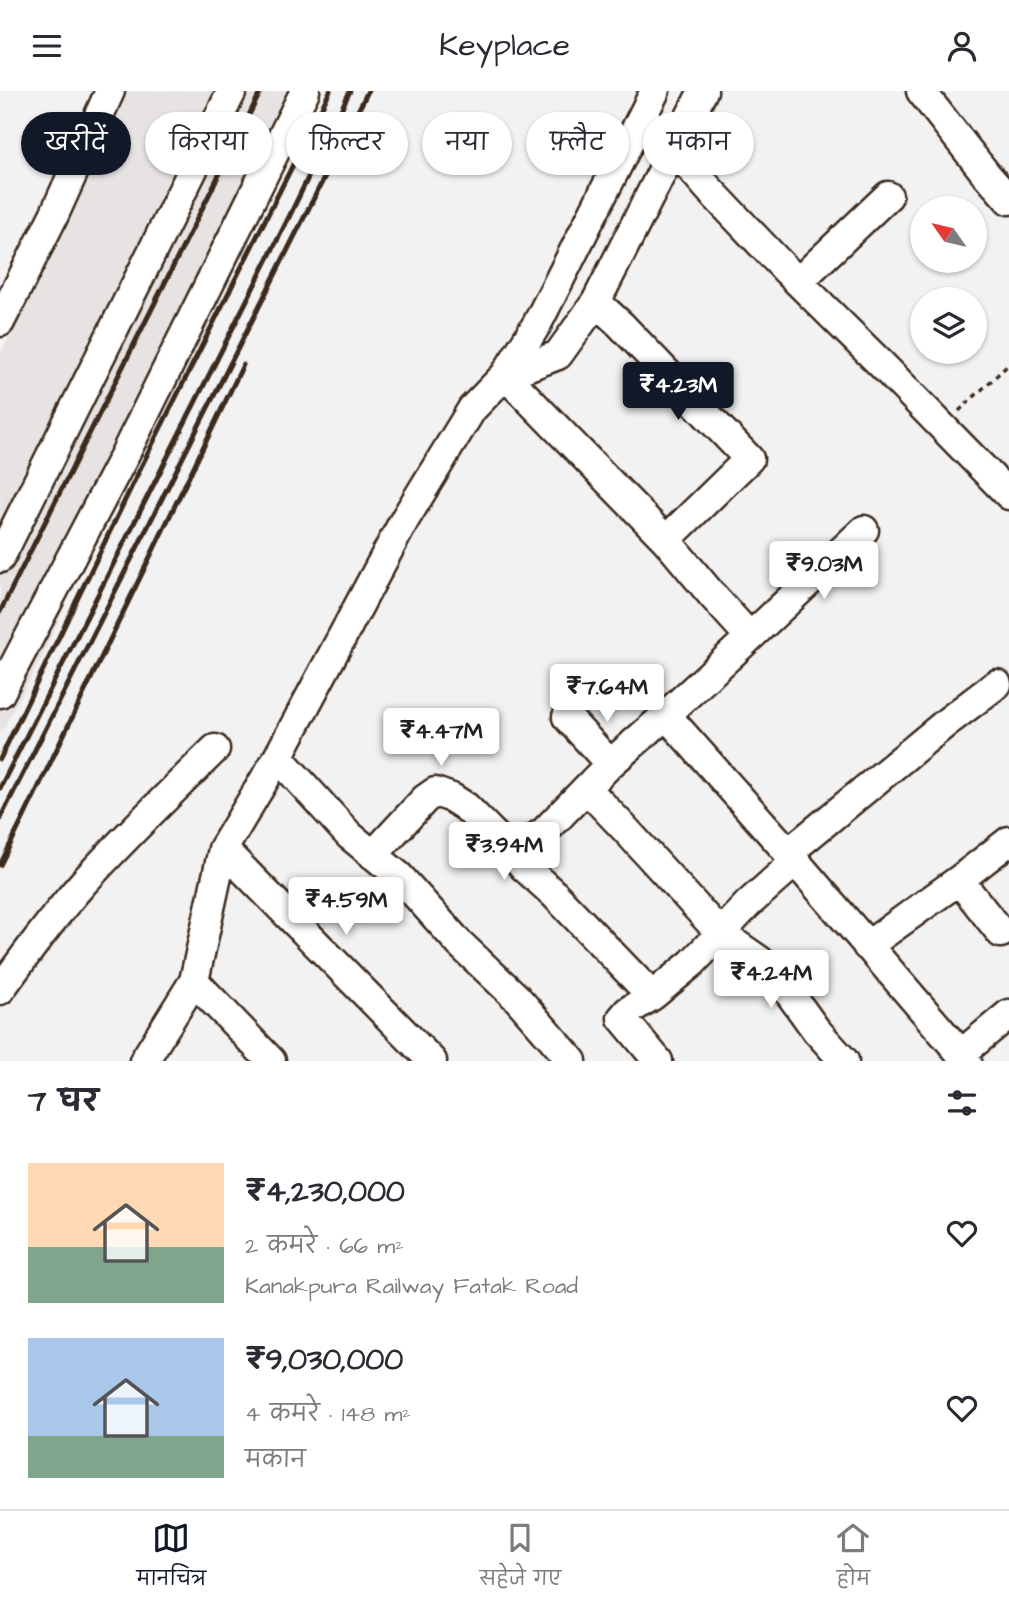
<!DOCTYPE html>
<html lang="hi">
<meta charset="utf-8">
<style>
body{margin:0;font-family:"Architects Daughter","Playpen Sans Deva",sans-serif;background:#f2f2f3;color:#2b2b33;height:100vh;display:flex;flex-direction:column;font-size:26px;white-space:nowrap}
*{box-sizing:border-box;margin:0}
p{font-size:23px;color:#7c7c81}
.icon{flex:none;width:38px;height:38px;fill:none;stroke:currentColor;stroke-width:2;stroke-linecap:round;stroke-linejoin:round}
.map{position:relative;height:970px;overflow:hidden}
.drawer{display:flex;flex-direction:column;background:#fff;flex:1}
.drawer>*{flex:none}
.hud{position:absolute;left:21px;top:21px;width:968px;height:63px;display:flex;gap:14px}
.needle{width:46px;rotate:304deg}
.fabs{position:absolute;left:910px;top:105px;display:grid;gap:14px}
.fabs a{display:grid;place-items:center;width:77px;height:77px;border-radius:50%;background:#fff;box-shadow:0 2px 5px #0004;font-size:35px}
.price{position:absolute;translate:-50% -60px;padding:0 16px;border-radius:7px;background:#fff;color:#222;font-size:23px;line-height:46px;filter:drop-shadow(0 2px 4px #0008)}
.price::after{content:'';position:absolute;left:50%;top:42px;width:21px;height:16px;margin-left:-10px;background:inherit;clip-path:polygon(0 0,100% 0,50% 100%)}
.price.on{background:#111827;color:#fff}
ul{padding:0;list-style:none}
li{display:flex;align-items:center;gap:21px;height:175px;padding:0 28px}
li span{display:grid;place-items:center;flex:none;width:196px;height:140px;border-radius:0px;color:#555}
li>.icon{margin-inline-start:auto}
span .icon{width:84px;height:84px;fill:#fffc;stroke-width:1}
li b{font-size:30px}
h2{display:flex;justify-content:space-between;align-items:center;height:84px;padding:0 28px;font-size:30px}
.pill{padding:0 24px;border-radius:32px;background:#fff;box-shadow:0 2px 5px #0004;font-size:24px;line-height:63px}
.pill.on{background:#111827;color:#fff}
header{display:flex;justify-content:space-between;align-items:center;height:91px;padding:0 28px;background:#fff;font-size:32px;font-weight:600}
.dock{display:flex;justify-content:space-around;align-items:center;height:98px;border-top:2px solid #e1e1e2;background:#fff;font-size:19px;color:#7c7c81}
.dock a{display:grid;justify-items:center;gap:4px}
.dock .on{color:#111827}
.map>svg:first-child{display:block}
.built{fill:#e6e3e2}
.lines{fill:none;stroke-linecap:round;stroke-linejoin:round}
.minor-casing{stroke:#3b2a1e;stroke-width:33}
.path{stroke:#3b2a1e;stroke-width:3.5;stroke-dasharray:5 5;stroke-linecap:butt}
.minor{stroke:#fff;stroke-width:28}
.rail{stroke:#3b2a1e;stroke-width:5}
</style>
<header><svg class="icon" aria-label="menu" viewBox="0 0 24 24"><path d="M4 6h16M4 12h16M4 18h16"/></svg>Keyplace<svg class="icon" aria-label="person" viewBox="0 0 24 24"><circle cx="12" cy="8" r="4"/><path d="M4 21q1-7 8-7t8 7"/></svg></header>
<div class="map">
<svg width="1009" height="970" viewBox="0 0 1009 970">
<rect width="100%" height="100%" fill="#f3f2f2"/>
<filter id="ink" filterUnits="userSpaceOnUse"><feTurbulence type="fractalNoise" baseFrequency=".0143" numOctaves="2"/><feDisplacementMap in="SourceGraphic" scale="14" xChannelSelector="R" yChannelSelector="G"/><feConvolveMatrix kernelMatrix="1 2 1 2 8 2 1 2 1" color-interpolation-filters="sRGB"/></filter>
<g filter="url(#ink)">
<path class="built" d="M128,0h195l-70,133 -54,99 -124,259 -33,76 -42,76v-379l46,-88z"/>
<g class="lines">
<defs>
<path id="minor" d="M921,0l65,83 23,26
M641,29l33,29 34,39 77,81 98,97 126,129
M798,191l90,-86
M596,211l25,23 128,134 -83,81
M0,231l54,-107 56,-124
M505,284l161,165 46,55 38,42 -84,78 112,126 189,220
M505,284l53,-20 38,-53 107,-211
M0,467l232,-467
M750,546l114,-107
M0,602l121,-231 184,-371
M567,626l43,47
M278,666l127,-238 67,-110 33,-34 32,-51 118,-233
M587,698l39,41 94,103 39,27 26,27 31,43 28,31
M223,758l209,212
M788,762l159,-131 50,-38
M373,764l52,-56 10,-7 17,6 14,9 47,47
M959,789l42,53
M867,855l92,-66 50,-39
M194,890l77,80
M0,899c26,-36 53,-73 83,-107 42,-46 87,-90 132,-134
M652,905l40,-33 56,-59 47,-42
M961,963l48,-40
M144,970l50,-80 29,-132 55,-92 71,78 50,41 60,67 58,55 55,63
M658,970l-36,-43 6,-7 24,-15 -98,-102 -30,-27 -11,-13 32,-23 65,-67 56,-49"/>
</defs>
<use href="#minor" class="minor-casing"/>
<path class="path" d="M959,320l50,-47"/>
<use href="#minor" class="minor"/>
<path class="rail" d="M0,521l261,-521
M0,668l141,-292 189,-376
M0,697l289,-571 61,-126
M0,728l368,-728
M0,774l24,-48 219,-452"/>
</g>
</g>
</svg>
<div class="fabs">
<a><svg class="needle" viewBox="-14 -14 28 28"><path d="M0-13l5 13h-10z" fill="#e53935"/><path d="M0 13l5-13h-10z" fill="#7c7c81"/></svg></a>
<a><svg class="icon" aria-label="layers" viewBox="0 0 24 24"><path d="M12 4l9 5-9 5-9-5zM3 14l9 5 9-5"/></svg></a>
</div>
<b class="price on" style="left:678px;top:331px">₹4.23M</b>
<b class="price" style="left:824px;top:510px">₹9.03M</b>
<b class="price" style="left:607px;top:633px">₹7.64M</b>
<b class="price" style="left:441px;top:677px">₹4.47M</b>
<b class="price" style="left:504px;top:791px">₹3.94M</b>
<b class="price" style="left:346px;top:846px">₹4.59M</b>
<b class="price" style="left:771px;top:919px">₹4.24M</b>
<div class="hud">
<a class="pill on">खरीदें</a>
<a class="pill">किराया</a>
<a class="pill">फ़िल्टर</a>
<a class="pill">नया</a>
<a class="pill">फ़्लैट</a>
<a class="pill">मकान</a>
</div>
</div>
<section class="drawer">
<h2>7 घर<svg class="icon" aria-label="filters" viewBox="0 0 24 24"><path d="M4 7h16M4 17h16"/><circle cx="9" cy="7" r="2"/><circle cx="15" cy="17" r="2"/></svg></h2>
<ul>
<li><span style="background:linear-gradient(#ffd9b3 60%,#7fa58c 0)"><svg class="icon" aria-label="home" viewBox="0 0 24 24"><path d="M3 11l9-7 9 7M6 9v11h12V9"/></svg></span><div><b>₹4,230,000</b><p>2 कमरे · 66 m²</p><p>Kanakpura Railway Fatak Road</p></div><svg class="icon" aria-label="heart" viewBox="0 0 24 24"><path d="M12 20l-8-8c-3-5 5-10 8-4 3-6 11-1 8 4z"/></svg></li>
<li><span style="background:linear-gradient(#a9c7e8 70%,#7fa58c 0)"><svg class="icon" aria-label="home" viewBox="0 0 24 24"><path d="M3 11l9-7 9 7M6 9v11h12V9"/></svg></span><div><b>₹9,030,000</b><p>4 कमरे · 148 m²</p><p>मकान</p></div><svg class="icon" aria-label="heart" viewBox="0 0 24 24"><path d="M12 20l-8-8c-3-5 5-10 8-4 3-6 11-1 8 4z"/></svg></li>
</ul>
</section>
<nav class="dock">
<a class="on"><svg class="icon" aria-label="map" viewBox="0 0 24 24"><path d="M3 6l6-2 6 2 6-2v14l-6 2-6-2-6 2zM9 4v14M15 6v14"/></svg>मानचित्र</a>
<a><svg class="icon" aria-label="saved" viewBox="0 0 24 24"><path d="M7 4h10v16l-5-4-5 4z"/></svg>सहेजे गए</a>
<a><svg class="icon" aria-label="home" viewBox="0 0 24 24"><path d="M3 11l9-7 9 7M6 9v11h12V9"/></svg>होम</a>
</nav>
